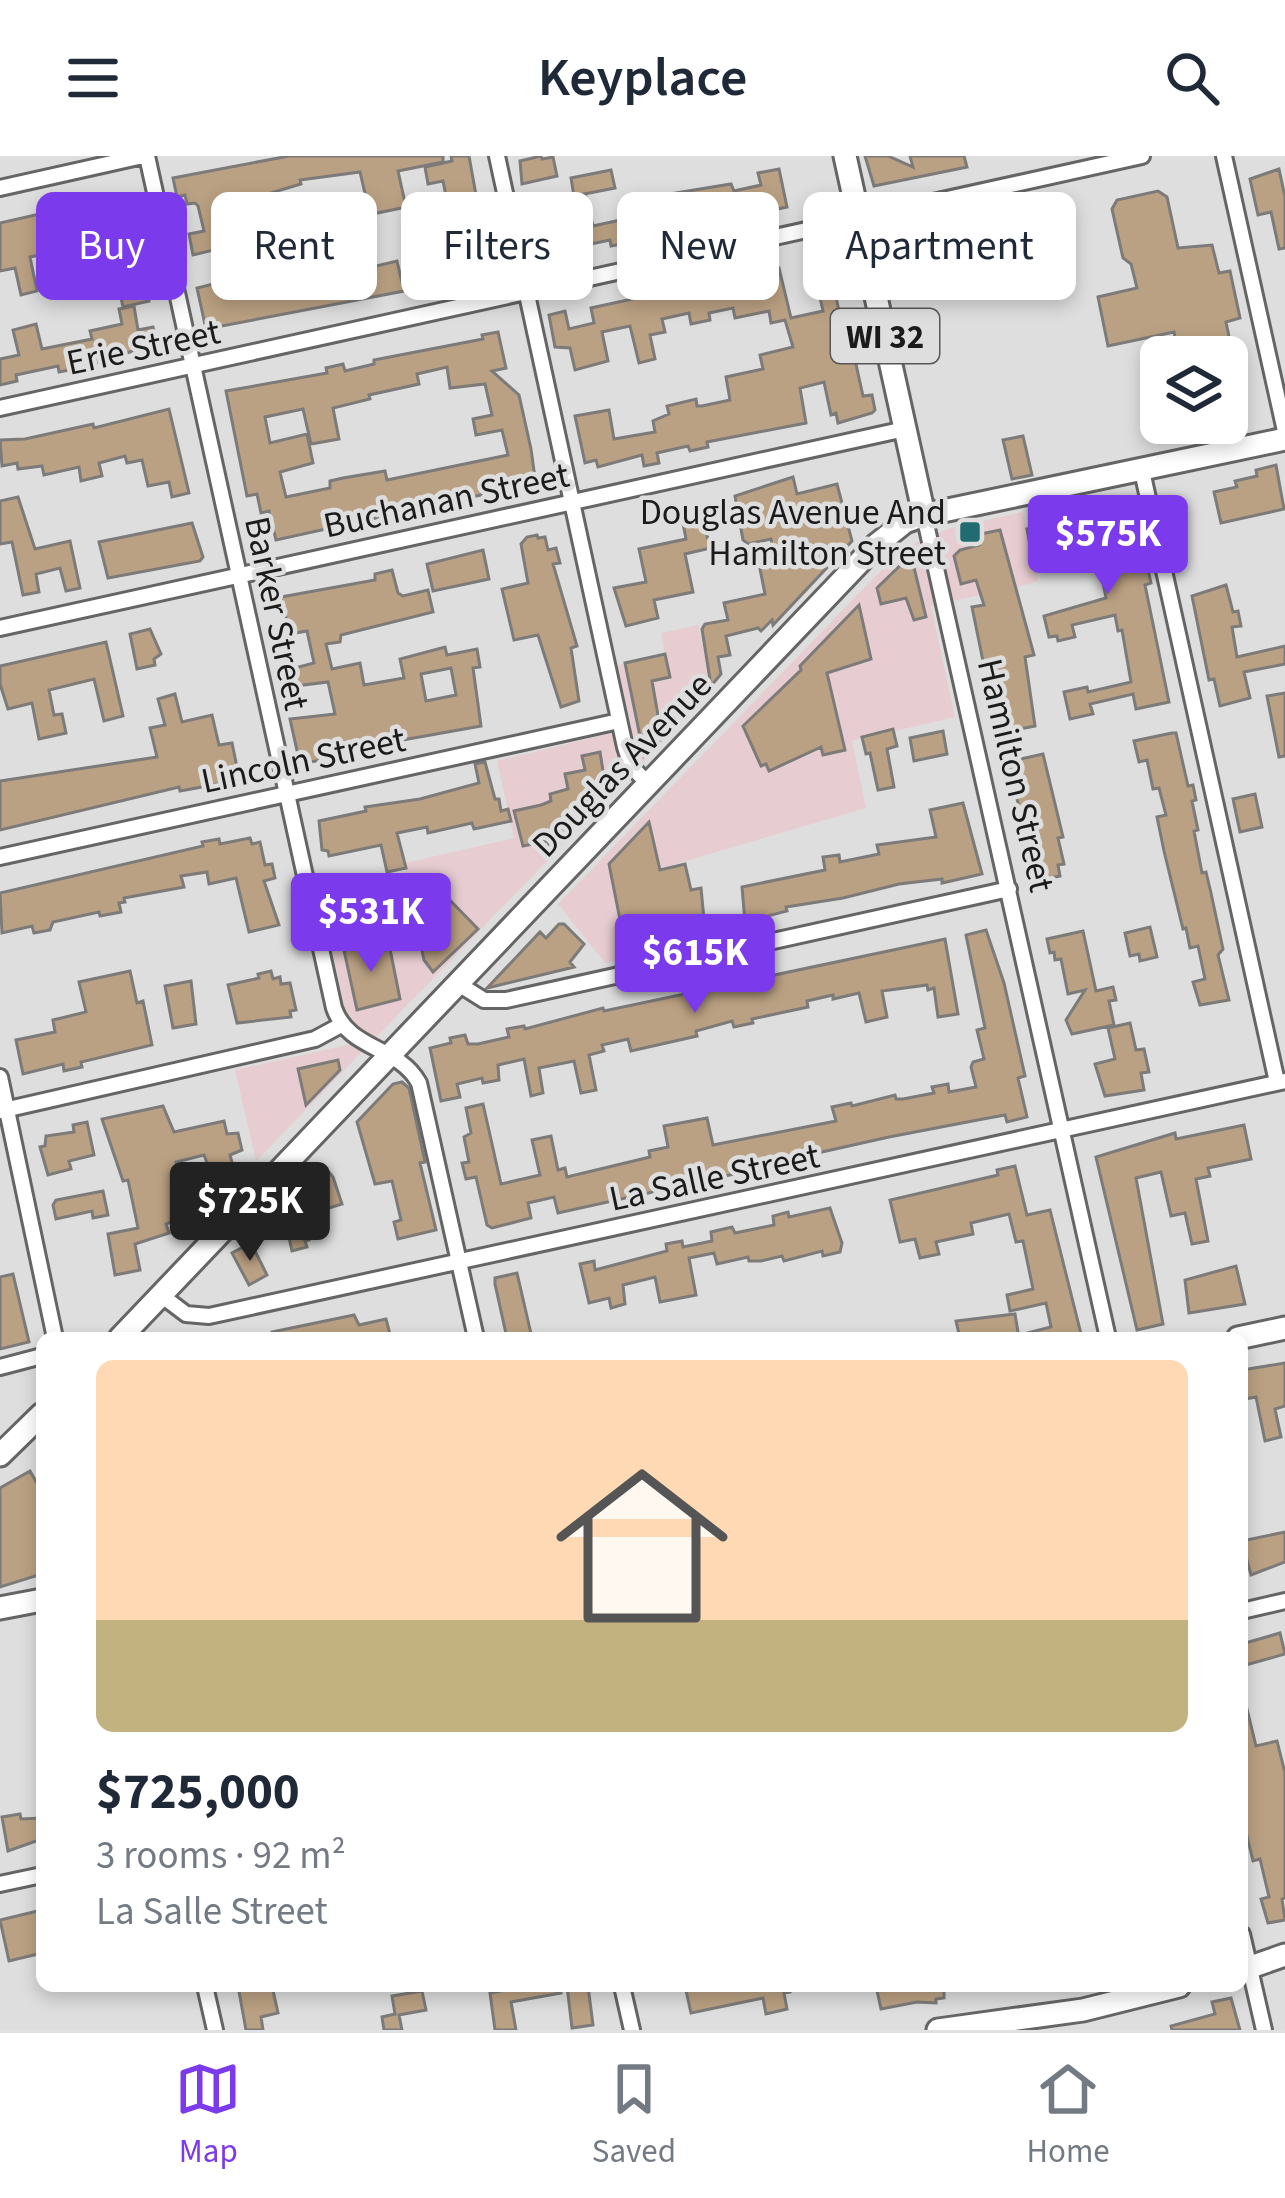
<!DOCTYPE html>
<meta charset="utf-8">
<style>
body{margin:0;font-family:"Source Sans 3",sans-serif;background:#f2f2f3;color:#1f2937;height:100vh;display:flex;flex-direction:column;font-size:45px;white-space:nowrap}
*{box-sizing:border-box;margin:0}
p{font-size:39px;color:#747a83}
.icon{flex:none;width:66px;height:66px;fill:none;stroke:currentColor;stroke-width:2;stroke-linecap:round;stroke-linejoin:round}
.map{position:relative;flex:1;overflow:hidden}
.sheet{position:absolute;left:36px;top:1176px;width:1212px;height:660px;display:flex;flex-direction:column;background:#fff;border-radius:18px;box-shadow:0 6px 18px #0003}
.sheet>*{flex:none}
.hud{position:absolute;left:36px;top:36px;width:1215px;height:108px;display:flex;gap:24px}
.buttons{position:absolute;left:1140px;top:180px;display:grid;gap:24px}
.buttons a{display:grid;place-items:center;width:108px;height:108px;border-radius:18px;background:#fff;box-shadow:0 6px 18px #0003;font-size:60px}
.price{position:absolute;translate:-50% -102px;padding:0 27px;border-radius:12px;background:#7c3aed;color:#fff;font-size:39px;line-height:78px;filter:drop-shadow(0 3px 6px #0008)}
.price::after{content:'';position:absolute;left:50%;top:72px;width:36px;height:27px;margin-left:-18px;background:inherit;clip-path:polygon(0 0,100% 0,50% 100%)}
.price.on{background:#222;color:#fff}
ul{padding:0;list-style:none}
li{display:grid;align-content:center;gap:24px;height:636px;padding:0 60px}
li span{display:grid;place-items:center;height:372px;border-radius:18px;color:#555}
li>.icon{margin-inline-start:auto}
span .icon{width:216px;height:216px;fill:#fffc;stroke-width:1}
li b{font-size:51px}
.tag{padding:0 42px;border-radius:18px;background:#fff;box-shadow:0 6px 18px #0003;font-size:42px;line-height:108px}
.tag.on{background:#7c3aed;color:#fff}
header{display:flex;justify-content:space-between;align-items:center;height:156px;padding:0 60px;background:#fff;font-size:54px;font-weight:600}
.menu{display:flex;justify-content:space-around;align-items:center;height:168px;border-top:3px solid #e0e1e3;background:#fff;font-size:33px;color:#747a83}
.menu a{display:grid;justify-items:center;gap:6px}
.menu .on{color:#7c3aed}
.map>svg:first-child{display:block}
.commercial{fill:#e7cdd1}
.building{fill:#bba183;stroke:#7c7b7a;stroke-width:3;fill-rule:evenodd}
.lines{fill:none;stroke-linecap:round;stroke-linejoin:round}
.street-casing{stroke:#656566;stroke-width:20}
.secondary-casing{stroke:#656566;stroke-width:27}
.primary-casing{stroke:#656566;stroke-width:27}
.street{stroke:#fff;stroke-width:14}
.secondary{stroke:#fff;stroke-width:21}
.primary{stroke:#fff;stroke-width:21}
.poi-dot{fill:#216c71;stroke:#dededf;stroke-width:4.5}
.labels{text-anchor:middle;stroke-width:9;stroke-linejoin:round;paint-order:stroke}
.shield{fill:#dededf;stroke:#565656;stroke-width:3}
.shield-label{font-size:33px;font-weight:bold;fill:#1b1b1c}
.street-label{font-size:36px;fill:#1b1b1c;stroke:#dededf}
.poi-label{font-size:36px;fill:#1b1b1c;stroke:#dededf;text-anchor:end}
</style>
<header><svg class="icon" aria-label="menu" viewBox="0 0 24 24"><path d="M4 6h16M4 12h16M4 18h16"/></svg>Keyplace<svg class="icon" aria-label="search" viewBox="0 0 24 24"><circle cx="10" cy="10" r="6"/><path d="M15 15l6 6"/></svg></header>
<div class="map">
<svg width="1285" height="1874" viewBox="0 0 1285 1874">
<rect width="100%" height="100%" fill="#dededf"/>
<path class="commercial" d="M1023,356l15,70 -107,24 24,111 -103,24 14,67 -197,58 5,29 -37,10 11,49 -43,9 -47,-59 344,-355 48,-21z
M698,469l15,65 -457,471 -21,-91 117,-26 -32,-154 85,-18v-9l109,-25 -17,-77 135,-33 -15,-63 48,-10 -4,-22z"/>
<path class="building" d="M289,0h154v6l-45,9 8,36 -38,8 6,22 -17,4 -9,-26 -35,7 8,47 41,-6h5l1,5 29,-7 7,30 -198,38 -9,-41 24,-6 2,7 35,-7 1,4 48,-10 -8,-42 -12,2 -4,-17 28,-8 -2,-8 17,-3 2,7 38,-9 -6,-26 -60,8 1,4 -37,11 3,13 -13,3 3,14 -38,8 3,15 -29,7 -4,-21 15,-3 -6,-25 -3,-3 -8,1 -2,-9 -8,2 -4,-19z
M451,0h18l21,117 -59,14 -10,-49 -8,1 -4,-20 40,-8 -6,-30 -15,3 -3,-17 27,-6z
M541,0l1,3 11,-2 4,19 -35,8 -2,-23z
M865,0h23l25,11 -3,-11h54l3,11 -93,19z
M779,13l8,38 -86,18v5l-13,2 -77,14 -1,-6 -24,5 1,5 -29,6 2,6 -22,6 -6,-30 15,-3 -6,-30 45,-8 7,29 32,-7 -4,-17 110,-18 3,7 27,-6 -3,-12z
M1279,13l6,28v51l-6,1 -8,-37 -13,3 -8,-36z
M611,14l4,18 -41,8 -3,-18z
M1158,35l9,6 11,51 34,-3 7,28 11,-2 10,47 -14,4 16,77 -15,7v-49h-48l-5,-25 -66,14 -10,-49 39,-9 -6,-24 -8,-6 -11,-49 5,-9z
M127,38l22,107 -26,6 -7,-33 -53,12 -7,-34 -26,5 7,34 -16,4 -6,-27 -15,3v-48z
M1050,64l1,3 6,-1 7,31 -44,9 -1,9 -19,4 -3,-13 -37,9 -7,-36z
M833,99l6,32 -5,1 11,50 5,-1 13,59 9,-1 3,15 -3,3 -34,10 -2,-10 -5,2 -7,-33 -24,6 6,35 -99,19 1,5 -18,4 -2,-5 -31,7 2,10 -15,3 -2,-11 -44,12 -2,-7 -11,3 -10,-47 34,-6 5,29 41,-7 -2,-11 16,-7 -2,-8 29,-7 1,7h5l28,-6 -4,-23 37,-8 -3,-14 33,-8 -8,-27 -14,3 -2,-12 -34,7 -2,-10 -24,5 1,7 -19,4 -2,-11 -27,6 3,13 -15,3 5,24 -16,4 -9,-37 -28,6 6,29 -33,9 -5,-22 -15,-1 -6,-32 16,-4 4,18 25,-6 -3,-15 97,-21 2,-4 89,-15 12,50 32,-7 -11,-51z
M134,150l4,24 15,-3 4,16 -72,24 -26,5 -1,-6 -42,9 1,6 -17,4v-26l19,-4 -6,-25 23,-6 6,25 50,-10 -2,-8 32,-7 -3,-15z
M498,176l8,36 -14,3 27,24 12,54 4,29h-4v6l-255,56 -7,-29 -8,2 -4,-19 -10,2 -21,-105 101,-18 -1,-5 17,-4 2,7 29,-7v-4l109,-21 -1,-4zM447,211l3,21 35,-4 7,31 -19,4 3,16 26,-5 6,25 -121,25 -2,-9 -42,7 -13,3v7l-44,9 -6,-25 33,-9 -6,-29 -37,9 -5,-26 38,-8 8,35 28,-5 -6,-31 37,-9 -1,-4 50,-11 -2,-10z
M169,253l20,84 -17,4 -3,-15 -21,4 -6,-26 -15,3 -2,-7 -26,7 3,13 -21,5 -2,-14 -35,8 -2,-9 -24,3 -1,-6 -15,3 -2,-26 25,-1 68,-15 1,4z
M1023,280l9,39 -20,4 -9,-39z
M1276,309l8,44 -63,14 -7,-31 23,-5 -2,-6 22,-5 -1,-6z
M793,321l4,17 40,-10 15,57 -79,84 -1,-5 -11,11 -3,-3 -32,8 4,19 -12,2 3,17 -10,12 -9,-57 3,-5 23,-4 -4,-17 41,-9 -5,-25 16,-4 -5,-26 -23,5 -5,-4 -8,-44z
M18,341l17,52 35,-8 10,47 -14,3 -6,-23 -24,6 3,18 -16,3 -11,-53 -12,2v-43z
M1132,341l19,86 -6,2 24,117 -33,7 -3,-15 -43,10 3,10 -23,5 -6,-27 23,-5 1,5 43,-10 -9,-52 -4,1 -3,-16 -43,10 3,12 -17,4 -1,-5 -8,1 -5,-21 62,-18 -8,-41 -64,11 -7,-39 76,-16 -2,-9z
M697,349l14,43 -26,6 8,38 -39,8 4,18 -32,8 -12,-38 32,-6 -7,-33 47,-10 -6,-31z
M192,367l11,34 -3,4 -92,17 -9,-36z
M1000,374l34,125 -9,2 10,69 -41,8 -3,-38h4l-7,-30h-4l-12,-59 12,-2 -8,-25 -15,4 -7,-28 6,-6 19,-5 -3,-10z
M537,379l1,3 7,-1 3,13 8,-2 4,15 -7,1 24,82 -6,2 8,53 -18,6 -23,-72 -24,5 -12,-51 26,-6 -7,-39 6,-7z
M483,394l6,29 -56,12 -6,-27z
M911,399l15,62 -12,3 -8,-22 -25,6 -4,-16z
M392,414l6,23 5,3 25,-6 5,22 -92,23 -1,7 -14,2 6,25 28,-6 4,22 40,-7 -4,-19 45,-12 2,8 30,-6 3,18 -7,1 8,58 -140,25 1,5 -42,8 -10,-45 45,-5 -7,-32 -33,4 -4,-17 23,-6 -7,-32 -17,3 -9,-37 94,-17v-6zM451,512l5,27 -30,6 -5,-27z
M1226,429l7,27 5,-1 3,15 -9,1 5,30 48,-11v18l-41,8 6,26 -30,8 -6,-27 -5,1 -17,-84z
M859,449l12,54 -44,14 18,77 -22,5 -2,-8 -52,24 -3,-7 -5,2 -18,-40 58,-56 -1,-4z
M150,473l11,25 -7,5 1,6 -18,4 -7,-35z
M106,486l17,74 -19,5 -10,-42 -45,11 5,25 8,-1 4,19 -27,6 -7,-36 -24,6 -8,-25v-18z
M665,498l5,23 -18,4 10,57 -18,18 -19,-93z
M1285,537v63l-6,1 -12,-61z
M175,538l7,28 30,-7 7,30 13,-2 5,24 -5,1 3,13 -55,10 -1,-4 -179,43v-49l157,-24 -7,-29 15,-3 -7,-26z
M893,573l4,17 -10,3 7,38 -16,3 -8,-37 -4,1 -4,-17z
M943,575l4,23 -33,7 -4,-23z
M1172,577h4l12,53 5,-1 3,15 -4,1 6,29 -4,1 8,42 4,-1 5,21 12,56 -5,6 11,45 -29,5 -7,-23 12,-3 -7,-33 -8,2 -4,-20 -3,1 -19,-78 -7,-34 9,-2 -7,-27 -6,1 -6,-29 -8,2 -5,-21z
M600,596l7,44 -57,56 -2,-11 -25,5 -9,-35 27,-6 10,-4 -1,-7 18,-5 -3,-15 20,-4 -3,-14z
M1043,598l20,83 -5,1 6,26 -6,1 2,11 -25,5 -18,-56 6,-1 -8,-33 -6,2 -7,-30z
M485,606l10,37h4l2,12 7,-2 3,12 -37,8 -2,-6 -44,10 -1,-6 -30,6 9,35 -19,4 -6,-27 -52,11 -1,-5 -6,-1 -3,-29 47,-10 -1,-4 55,-8 59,-16 -4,-19z
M1255,638l7,33 -22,5 -7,-33z
M963,647l19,71 -40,9v-4l-43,5 -56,14 -57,9 1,4 -42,11 -3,-35 83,-17 -2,-13 16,-2 1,7 39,-8 -2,-9 59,-8 -6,-27z
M649,666l11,48 25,-6 6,26 10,-2 4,42 -13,2 -2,-12 -26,5 4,16 -41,14 -18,-91z
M250,682l2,6 8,-2 5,23 7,-1 3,14 -11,3 15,44 -30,7 -13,-54 -27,6 -2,-12 -26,4 3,11 -60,11 1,4 -6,1 2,9 -21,4 -1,-4 -46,10 -3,8 -16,3 -2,-7 -30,7 -2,-40 203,-47 -1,-4 17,-3 1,5z
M376,726l6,29 -29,7 -6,-30z
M439,733l39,40 -45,43 -9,-12 -8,-40 28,-7z
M559,768h5l20,20 -14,18 4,5 -87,21 53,-56 6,6z
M1150,771l7,30 -17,4 -1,-7 -9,2 -5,-23z
M986,774l18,53 21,93 -7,2 9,39 -20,5 -2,-7 -22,4 -94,18 -85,19 2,9 -31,8 -14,3 -4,-7 -50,11 1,4 -18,4 -1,-4 -131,29 -4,-16 -26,6 3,15 -39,10 -5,-3 -11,-48 -10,2 -4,-16 7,-1 -5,-25 7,-4 -5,-25 17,-4 18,80 39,-9 -8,-35 19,-4 7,34 7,-2 2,9 83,-20 -1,-6 19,-4 -4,-21 43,-8 6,27 123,-24 -4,-14 19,-4 1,3 43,-11 1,4h7l31,-6 -2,-6 16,-3 1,8 27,-5 -5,-20 2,-5 11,-3 -7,-29 8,-2 -19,-93z
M1083,775l13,60 17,-4 3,13 -7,1 5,24 -42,9 -6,-14 19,-30 -17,4 -7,-35 -6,1 -1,-8 -4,1 -3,-14z
M359,781l4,18 27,-6 10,50 -43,11 -15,-69z
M945,783l13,75 -20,3 -4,-29 -6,2 -1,-5 -45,6 5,26 -21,5 -7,-29 -26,6v-4l-26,6 1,6 -56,12 1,4 -5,1 -14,3 -2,-6 -36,10 1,5 -66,15 -3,-12 -26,6 2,6 -15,4 7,35 -15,3 -7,-32 -35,7 4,25 -12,3 -7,-37 -26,6 1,15 -16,3 -1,-5 -25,6 3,13 -19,4 -11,-53 21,-5 -1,-5 15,-3 3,9h10l31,-7 -2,-8 17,-3 1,3 78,-21 1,3z
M130,815l7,32 6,-2 9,44 -71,17 1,5 -18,4 -1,-7 -40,10 -7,-34 39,-8 -2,-12 33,-8 -7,-30z
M271,815l2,8 7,-2 1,7 9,-1 6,27 -6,1 1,6 -54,6 -9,-38 31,-7 -1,-4z
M191,825l5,43 -23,4 -8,-42z
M1130,867l6,27 8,-1 5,23 -8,1 3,17 -39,6 -10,-32 20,-5 -7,-31z
M338,904l2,10 -34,35 -8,-36z
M402,926l7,6 16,74 -5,1 16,67 -38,9 -4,-17 7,-2 -9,-39 -17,3 -18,-62 36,-38z
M163,950l11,26 50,-11 3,13 11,-1 4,17 -12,5 3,11 -22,7 -7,-18 -28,7 16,51 -26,11 3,9 -34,11 5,26 -25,5 -7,-41 30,-6 -10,-48 -5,1 -21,-62z
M87,966l7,33 -25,6 2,8 -23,6 -8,-28 5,-1 1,-10 28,-4 -1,-7z
M1244,969l7,34 -43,9 2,8 -14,3 12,62 -16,3 -7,-31 -14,3 -10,-44 -25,6 27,146 -26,6 -41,-173 79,-24 1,6z
M323,1009l10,12 9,27 -39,12 6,24 -4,1 2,6 -15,4 -10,-45 39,-9 -15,-17z
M1015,1010l12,49 23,-5 32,128h-54l-1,-5 24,-6 -5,-24 -36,8 -3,-16 26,-6 -10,-48 -7,1 -7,-28 -38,9 2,11 -37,8 3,12 -19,4 -5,-19 -15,3 -10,-42 108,-25 -1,-5z
M103,1035l5,24 -15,3 -1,-7 -36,8 -3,-14 3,-5z
M830,1052l12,35 -2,9 -17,4 -1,-5 -38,10 -2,-5 -21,5h-12l-1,-4 -31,7 -3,-11 -25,5 7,37 -36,7 -5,-25 -32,8 2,19 -14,4 -2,-10 -20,5 -9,-39 14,-3 1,9 72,-19 -1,-7 16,-3 1,6 29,-6 -1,-9 21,-5 3,6 39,-8 -1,-9 15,-4 1,5z
M251,1087l16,32 -18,10 -17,-32z
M1236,1110l9,38 -56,9 -4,-33z
M517,1117l15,65h-25l-12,-54v-6z
M13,1118l16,68 -29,7v-72z
M1015,1158l4,24h-59l-4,-17z
M354,1159l5,10 27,-6 5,19h-119v-6z
M1285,1207v43l-10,3 6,28 -16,4 -9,-44 -11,2 -3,-29z
M30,1315l12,21v82l-42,13v-99z
M1285,1376v30l-34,13 -5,-19 -4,1v-16z
M1280,1477l5,21 -43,12v-22z
M1242,1553h5l9,37 21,-5 8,32v125l-3,1 3,21 -17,3 -7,-24 8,-2 -9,-38 -7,2 -11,-46z
M20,1658l1,5 21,-1v21l-34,12 -6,-34z
M42,1754v43l-33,8 -9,-41z
M238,1830h34l6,27 -17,4 2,13h-17z
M526,1830h35v7l-50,9 5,28h-21l-5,-37z
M567,1830h21l5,39 -21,3z
M685,1830h57v3l47,-3 1,6 -6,1 3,16 -21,5 -3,-16 -72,15z
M876,1830h68v12l-8,1v4l-19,-1 -36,7z
M422,1835l4,19 -27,5 3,15h-18l-2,-13 13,-3 -3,-18z
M1231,1842l9,32h-68l-1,-4 44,-12 -3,-12z"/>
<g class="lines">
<defs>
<path id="street" d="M147,0l187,852c15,43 64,37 85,75l57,255
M497,0l128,591 6,19 17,18
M1224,0l61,275
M0,32l143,-32
M0,252l1142,-252
M1142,315l135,611
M924,359l184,823
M0,472l905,-199
M0,701l619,-136
M457,827l27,17h22l503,-111
M0,921l55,261
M0,955l315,-72 26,-14
M161,1139l25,19 23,2 1076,-235
M0,1211l42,-11
M1242,1455l43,-10
M0,1728l42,-9
M1242,1778l22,96
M205,1830l10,44
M622,1830l10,44"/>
<path id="secondary" d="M924,359l361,-76
M1238,1182l47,-10
M0,1452l42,-8
M1242,1814l43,-15
M938,1874l145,-20 96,-24"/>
<path id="primary" d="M120,1182l756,-793 29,-23 19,-7 -79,-359
M0,1299l42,-41"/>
</defs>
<use href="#street" class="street-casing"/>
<use href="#secondary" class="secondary-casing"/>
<use href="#primary" class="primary-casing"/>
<use href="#street" class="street"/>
<use href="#secondary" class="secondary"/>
<use href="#primary" class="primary"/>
</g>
<rect class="poi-dot" x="958" y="364" width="24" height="24" rx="6"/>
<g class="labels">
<rect class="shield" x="831" y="153" width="108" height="54" rx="9"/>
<g class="shield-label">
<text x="885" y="192">WI 32</text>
</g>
<g class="street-label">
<text transform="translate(143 190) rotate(-12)" y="13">Erie Street</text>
<text transform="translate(446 343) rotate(-12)" y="13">Buchanan Street</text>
<text transform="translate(278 457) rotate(78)" y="13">Barker Street</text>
<text transform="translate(303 603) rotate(-12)" y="13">Lincoln Street</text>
<text transform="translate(621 608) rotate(-46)" y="13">Douglas Avenue</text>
<text transform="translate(1017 619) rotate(77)" y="13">Hamilton Street</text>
<text transform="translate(714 1020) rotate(-12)" y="13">La Salle Street</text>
</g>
<g class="poi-label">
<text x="946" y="368">Douglas Avenue And<tspan x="946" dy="41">Hamilton Street</tspan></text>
</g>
</g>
</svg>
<div class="buttons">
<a><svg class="icon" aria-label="layers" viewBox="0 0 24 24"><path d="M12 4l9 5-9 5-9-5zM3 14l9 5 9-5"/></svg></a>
</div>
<b class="price" style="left:1108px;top:441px">$575K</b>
<b class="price" style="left:371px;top:819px">$531K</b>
<b class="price" style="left:695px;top:860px">$615K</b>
<b class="price on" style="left:250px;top:1108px">$725K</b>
<div class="hud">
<a class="tag on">Buy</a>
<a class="tag">Rent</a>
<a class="tag">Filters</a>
<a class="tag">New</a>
<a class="tag">Apartment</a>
</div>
<section class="sheet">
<ul>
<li><span style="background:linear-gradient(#ffd9b3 70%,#c2b280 0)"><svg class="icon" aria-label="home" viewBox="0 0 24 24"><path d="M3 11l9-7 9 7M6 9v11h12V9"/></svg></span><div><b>$725,000</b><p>3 rooms · 92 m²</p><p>La Salle Street</p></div></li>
</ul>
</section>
</div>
<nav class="menu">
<a class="on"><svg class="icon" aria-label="map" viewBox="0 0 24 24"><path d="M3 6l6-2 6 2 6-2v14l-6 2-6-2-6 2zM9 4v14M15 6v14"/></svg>Map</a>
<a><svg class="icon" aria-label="saved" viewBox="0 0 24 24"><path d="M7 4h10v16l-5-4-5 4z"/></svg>Saved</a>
<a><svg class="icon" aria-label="home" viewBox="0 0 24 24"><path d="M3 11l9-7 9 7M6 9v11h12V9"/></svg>Home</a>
</nav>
